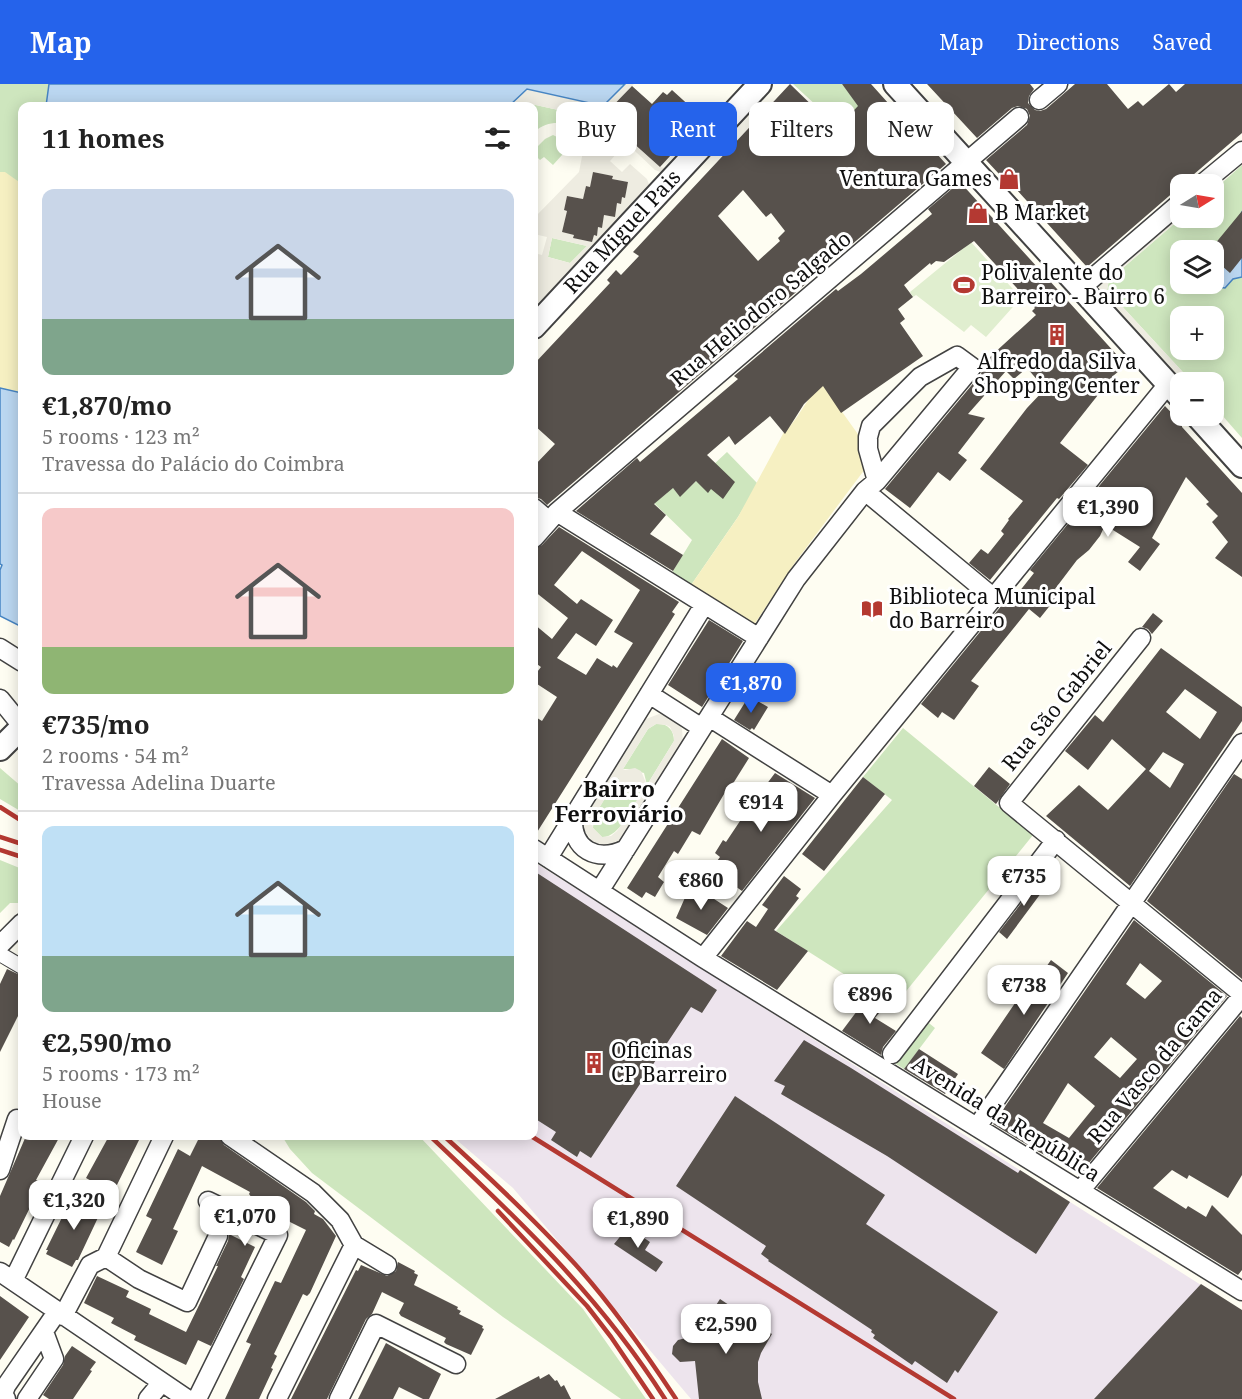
<!DOCTYPE html>
<meta charset="utf-8">
<style>
body{margin:0;font-family:"Noto Serif",serif;background:#f6f6f6;color:#222;height:100vh;display:flex;flex-direction:column;font-size:22px;white-space:nowrap}
*{box-sizing:border-box;margin:0}
p{font-size:20px;color:#767676}
.icon{flex:none;width:33px;height:33px;fill:none;stroke:currentColor;stroke-width:2;stroke-linecap:round;stroke-linejoin:round}
.map{position:relative;flex:1;overflow:hidden}
.panel{position:absolute;left:18px;top:18px;width:520px;height:1038px;display:flex;flex-direction:column;background:#fff;border-radius:12px;box-shadow:0 3px 15px #0003}
.panel>*{flex:none}
.banner{position:absolute;left:556px;top:18px;width:570px;height:54px;display:flex;gap:12px}
.needle{width:39px;rotate:79deg}
.tools{position:absolute;left:1170px;top:90px;display:grid;gap:12px}
.tools a{display:grid;place-items:center;width:54px;height:54px;border-radius:12px;background:#fff;box-shadow:0 3px 15px #0003;font-size:30px}
.price{position:absolute;translate:-50% -51px;padding:0 14px;border-radius:12px;background:#fff;color:#222;font-size:20px;line-height:39px;filter:drop-shadow(0 2px 3px #0008)}
.price::after{content:'';position:absolute;left:50%;top:36px;width:18px;height:14px;margin-left:-9px;background:inherit;clip-path:polygon(0 0,100% 0,50% 100%)}
.price.active{background:#2563eb;color:#fff}
ul{padding:0;list-style:none}
li{display:grid;align-content:center;gap:12px;height:318px;padding:0 24px}
li+li{border-top:2px solid #e0e0e0}
li span{display:grid;place-items:center;height:186px;border-radius:12px;color:#555}
li>.icon{margin-inline-start:auto}
span .icon{width:108px;height:108px;fill:#fffc;stroke-width:1}
li b{font-size:26px}
h2{display:flex;justify-content:space-between;align-items:center;height:72px;padding:0 24px;font-size:26px}
.pill{padding:0 21px;border-radius:12px;background:#fff;box-shadow:0 3px 15px #0003;font-size:21px;line-height:54px}
.pill.active{background:#2563eb;color:#fff}
header{display:flex;align-items:center;gap:36px;box-sizing:border-box;height:84px;padding:0 30px;background:#2563eb;color:#fff}
header strong{font-size:28px}
nav{display:flex;gap:33px;margin-inline-start:auto;font-size:21px}
.map>svg:first-child{display:block}
.industrial{fill:#ede4ed}
.green{fill:#cee6be;fill-rule:evenodd}
.sand{fill:#f6f0c2}
.pitch{fill:#e0eecf}
.plaza{fill:#eeece1;fill-rule:evenodd}
.water{fill:#bbd7f1;stroke:#4785c3;stroke-width:1.5}
.building{fill:#57514c;fill-rule:evenodd}
.lines{fill:none;stroke-linecap:round;stroke-linejoin:round}
.pedestrian-casing{stroke:#424242;stroke-width:16}
.minor-casing{stroke:#424242;stroke-width:21}
.tertiary-casing{stroke:#424242;stroke-width:26}
.pedestrian{stroke:#fff;stroke-width:14}
.minor{stroke:#fff;stroke-width:18}
.tertiary{stroke:#fff;stroke-width:22}
.rail{stroke:#b43932;stroke-width:4.5}
.labels{text-anchor:middle;stroke-width:6;stroke-linejoin:round;paint-order:stroke}
.poi-label{font-size:21px;fill:#0f0f0f;stroke:#fff;text-anchor:start}
.street-label{font-size:21px;fill:#0f0f0f;stroke:#fff}
.neighbourhood-label{font-size:22px;font-weight:bold;fill:#0f0f0f;stroke:#fff}
</style>
<header>
<strong>Map</strong>
<nav><a>Map</a><a>Directions</a><a>Saved</a></nav>
</header>
<div class="map">
<svg width="1242" height="1315" viewBox="0 0 1242 1315">
<rect width="100%" height="100%" fill="#fefdf2"/>
<path class="industrial" d="M534,778l708,449v88h-551l-178,-211 -61,-52h82z"/>
<path class="green" d="M0,0h625l-22,22 -76,-17 -18,17h-487v109l-22,10z
M793,0h49l17,22 -16,16 -25,-15z
M531,20l55,12 -9,10c-17,-4 -29,-6 -43,6v-26h-6z
M553,51l8,4 4,8 -3,8 -9,10 -9,-8 -4,3 -6,-6v-4l11,-11z
M1242,81v273l-28,-32v-24h-22l-85,-92 2,-10 72,-62h33v-28zM1180,166h34v34h-34zM1180,232h34v34h-34z
M552,154l35,8 -17,17 -22,-6z
M727,368l31,32 -20,33 -49,71 -19,-12 22,-36 -38,-37 13,-10 -21,-36 34,39z
M656,640c11,-1 18,5 18,17l-27,44 -3,-12 -16,-4h-5l25,-40z
M903,644l130,107 -139,171 -118,-75 116,-131 -29,-23z
M0,684l22,19v25l-22,-13z
M618,693l11,16 14,-1c-9,14 -24,46 -41,45l-9,-9 1,-12z
M0,776l22,9v34h-12l-10,10z
M924,935l11,9 -31,41 -11,-7z
M282,1052h137l164,173 63,90h-25l-118,-82 -191,-144 -22,-24z"/>
<path class="sand" d="M0,88h5l17,12v209l-22,-5z
M820,297l40,56 5,32 -71,95 -40,61 -65,-37 49,-71 46,-85c7,-3 29,-40 36,-51z"/>
<path class="pitch" d="M971,158l50,56 -35,39 -15,-12 -7,7 -48,-37 -3,2 -3,-5z"/>
<path class="plaza" d="M625,0h9l-31,33 57,50 10,2 -7,4 -8,-3 -37,-35 -41,-9 9,-10 -55,-12 -3,2h-19l17,-17 77,17z
M585,57l9,2 -1,9 10,2 12,-4 3,2 -8,9 12,11 8,-8 17,15 3,8 -116,129v-63l8,2 5,-18 -13,-3v-16l45,-46zM593,88l19,4v3l16,3 -3,15h-3l-1,7 -4,-1 -2,14 -11,-2 -2,13 -4,-1 -1,9 -3,-1 -2,7 -18,-4v-3l-12,-3 5,-21 -3,-1 3,-14 16,3 3,-13 4,1zM552,154l35,8 -17,17 -22,-6z
M1180,127l1,7 -72,62 -2,10 85,92h-12l-84,-89 -1,-8z
M659,630l7,1 12,8 4,6 1,15 -61,96 -14,7 -15,-5 -9,-12 -1,-15 63,-96zM656,640l10,1 4,2 4,9v5l-27,44 -6,-14 -6,-3 -10,2 -2,-1 25,-40zM618,693l3,9 5,6 7,2 8,-3 1,1 -25,39 -6,5 -9,1 -9,-9 -1,-8z"/>
<path class="water" d="M49,0h576l-22,22 -76,-17 -18,17h-463z
M1242,128v65l-9,2 -8,9 -33,-4h22v-29l5,-2z
M0,304l22,5v234l-22,-11v-46l2,-5 -2,-1z"/>
<path class="building" d="M790,0l33,32 2,-5 18,11 15,-16 -16,-22h29l53,59 2,-1 20,22 -399,341 -6,-6 -7,-2v-31l21,-22 -21,-19v-28l4,-5 -4,-3v-25l76,-81 -3,-3 9,-10 5,5 18,-19 -6,-4zM743,106l23,27 5,-4 14,18 -7,7 2,3 -22,20 -40,-45z
M927,0h103l4,5 -5,7 -1,7 7,7 5,1 6,-2 29,-25h32l21,25 10,-8 5,5 26,-22 7,8 9,-8h57v49l-49,42 -2,6 -4,3h-7v6l-3,2 -1,-2 -89,77 -72,-79 -2,1 -27,-29 41,-35 3,-9 -3,-7 -9,-3 -6,2 -35,30z
M632,2l20,18 11,-12 4,3 5,-5 32,29 -44,48 -57,-51z
M593,88l20,4 -1,3 16,3 -3,16 -3,-1 -1,7 -4,-1 -2,14 -11,-2 -2,13 -4,-1 -1,9 -3,-1 -2,7 -19,-4 1,-3 -12,-3 5,-21 -3,-1 3,-14 16,3 3,-13 4,1z
M960,98l166,183 -13,11 -53,67 28,22 -29,34 -2,-1 -67,82 -21,-17 12,-14 7,5 16,-20 -3,-3 8,-11 -1,-1 15,-18 -43,-32 47,-61 18,-19 -18,-21 -13,11 -8,-8 -38,43 17,4 -27,35 9,7 -17,21 -12,-9 -28,36 -25,-19 96,-115 2,-8 9,-11 44,-40 -4,-4 3,-3 -61,-67 -30,21 -8,-1 -5,4 -1,-2 -26,22 9,12 -15,12 7,10 -5,4 23,33 -82,57 -18,-27 -19,18 -19,30 -15,-18 -35,29 -6,-9 -22,19 28,27 -12,17 -12,-10 -3,4 -12,-12 -16,16 -7,-9 -19,16 12,11 -16,19 33,21 -10,16 -97,-60 61,-53 3,4 98,-83 -4,-3 102,-87 2,2 23,-17 71,-60 -4,-5z
M1242,127v47l-12,15 -16,-14v-14z
M1165,322l17,18v3l60,66v84l-27,-19 13,-16 -16,-20 6,-6 -12,-12 3,-2 -23,-25 -34,61 8,6 -20,27 -12,-9 12,-15 -35,-22 -5,11 -11,14 -12,10 -22,29 5,4 -20,25 -11,-9 -58,72 8,5 -25,34 -12,-8 -4,6 -17,-14 90,-110 4,3 19,-24 -4,-3z
M559,443l120,75 -7,10 3,2 -141,223v-121l8,5 15,-24 -23,-15v-6l7,-9 -7,-5v-38l18,15 16,-21 -34,-27v-42l8,-4zM582,467l58,39 -26,42 19,11 -16,25 -4,-3 -1,2 -15,-9 -11,17 -29,-17 19,-25 20,13 17,-26 -32,-21 -4,5 -23,-19z
M1153,529l10,8 -11,13 -4,-5 -6,-2z
M709,536l34,21 -41,66 -34,-22z
M1161,564l81,59v14l-112,165 -84,-70 33,-31 29,25 38,-41 -34,-30 -24,31 -23,-19 30,-36 8,7zM1185,605l32,23 -17,27 -34,-27zM1163,668l21,12 -14,24 -21,-17z
M749,612l19,11 -14,23 -2,-2 -2,2 -16,-10z
M722,655l27,19 -20,32 -2,-1 -27,46 -8,-4 -14,23 -4,-3 -16,26 6,5 -9,15 -9,-5 -4,6 -15,-10z
M989,683l21,17 -14,20 -22,-18z
M775,689l40,25 -73,93 -31,-22 9,-12 -5,-4 8,-13 3,2 18,-27 15,11 16,-22 -15,-11z
M1234,690l8,5v200l-95,-78z
M863,693l22,17 -61,77 -22,-17z
M534,787l183,119 -15,23 -11,-6 -100,151 -11,-7 -3,6 -26,-17 5,-8 -22,-14z
M1043,791l7,6 -43,58 -8,-7z
M784,792l17,13 -5,7 3,2 -25,32 34,21 -31,39 -56,-34 26,-35 9,6 12,-18 -6,-4z
M691,800l37,24 -21,27 -31,-17z
M1134,836l93,76 -139,168 -4,-3 -8,10 -37,-19 -46,-28zM1140,879l22,18 -17,18 -19,-15zM1111,953l26,22 -17,19 -26,-21zM1068,999l27,23 -26,32 -26,-15z
M1051,876l17,13 -64,96 -23,-16 47,-69 4,3z
M7,885l15,7v32l-22,44v-68z
M872,907l16,11 -13,16 21,13 -13,16 -2,8 -39,-24z
M1240,932l2,2v157l-14,23 -39,-23 -2,4 -15,-9 -19,18 33,21 2,-3 18,11 6,-12 30,30v35l-4,5 -141,-87z
M804,956l47,28 167,105 2,-3 50,32 -34,52 -149,-98 -106,-62 4,-8 -11,-5z
M919,965l39,25 -13,20 -41,-25z
M735,1012l150,99 -19,29 132,88 -40,61 -3,-3 -8,13 -32,-22 -3,4 -39,-27 2,-3 -4,-3 1,-2 -104,-69 1,-1 -8,-6 5,-8 -90,-60z
M26,1052h34l-24,44 6,3 -28,57 -1,-1 -4,8 -9,-5v-46z
M109,1052h32l-28,57 -27,-15z
M200,1052h19l5,9 82,57 9,9 -1,3 9,5 13,17 -26,57 -3,3 -4,-2 -29,60 3,2 -6,12 2,1 -14,30h-34l26,-55 -5,-2 29,-61 6,2 25,-53 -26,-13 2,-2 -5,-2 1,-2 -26,-13 -3,-4 1,-2 -48,-26 -29,63 5,2 -16,34 -26,-13 16,-33 -6,-3 32,-67 12,7z
M73,1111l30,12 -25,53h-2l-4,7 -26,-13 2,-4h-2z
M628,1143l22,15 -5,8 18,12 -7,10 -42,-28z
M229,1150l26,13 -14,30 3,2 -33,67 -13,-6 -12,25 -52,-25 2,-4 -25,-13 3,-5 -30,-15 13,-27 32,15 -3,6 25,12 -2,5 37,18 32,-66h-2l12,-25z
M398,1178l17,9 -1,2 4,2 -4,10 44,22 -1,2 4,2 -2,3 24,12 -1,2 2,1 -13,26 -25,-11 -2,-2 2,-4 -45,-22 -2,-3 5,-10 -22,-11 -10,22 -6,5 -39,80h-36l65,-129 2,1 3,-6 26,11 9,-5z
M1201,1200l41,26v89h-148z
M0,1212l29,21 -29,43z
M720,1215l52,35 -11,19 -3,9v20l4,17h-63l-4,-38 -15,1 -8,-8 1,-8 5,-6 8,-2 13,4 10,-26z
M386,1259l55,31 -12,25h-6l-24,-12 -6,12h-35z
M72,1262l24,16 -6,8 2,1 -19,28h-24l-6,-4 20,-30 2,-9z
M549,1290l6,7 2,-1 4,7 3,-2 7,14h-76l44,-23 1,3z"/>
<g class="lines">
<defs>
<path id="pedestrian" d="M0,870l22,13"/>
<path id="minor" d="M1039,16l19,-16
M1202,100l40,-33
M1081,204l99,-85
M865,407l129,107
M534,424l15,13
M557,428l202,126
M534,454l23,-26 462,-395
M1141,554l-132,165 233,191
M0,564l22,14
M649,610l53,34
M0,615l22,27
M709,633l123,78
M573,732c-2,34 24,47 53,33
M534,765l169,109 539,333
M548,774l156,-253
M600,806l196,-311 69,-88 12,-10 95,-114 -15,-11 -37,21 -49,49 -3,11v12l9,32
M0,861l22,-22
M703,874l129,-163 337,-412
M892,970l164,-214
M977,1043l265,-384
M164,1052l-58,121 33,22 48,23 31,-66
M230,1052l83,57 27,27 14,25
M0,1086l17,-51
M1080,1107l162,-195
M0,1188l187,127
M13,1197l71,-145
M63,1232l27,-51 16,-8
M6,1315l-3,-5 3,-8 51,-74
M27,1315l27,-40 -10,-27
M148,1315l14,-17
M197,1315l81,-164 -70,-34
M277,1315l77,-154 33,20
M339,1315l37,-75 80,40"/>
<g id="tertiary">
<path d="M895,0l285,313"/>
<path id="s1" d="M534,243l226,-243"/>
<path d="M1197,332l45,50"/>
<path d="M0,665l22,-22"/>
</g>
</defs>
<use href="#pedestrian" class="pedestrian-casing"/>
<use href="#minor" class="minor-casing"/>
<use href="#tertiary" class="tertiary-casing"/>
<use href="#pedestrian" class="pedestrian"/>
<use href="#minor" class="minor"/>
<use href="#tertiary" class="tertiary"/>
<path class="rail" d="M0,723l22,14
M0,753l22,7
M0,766l22,7
M430,1052c88,83 169,159 235,263
M444,1052c45,41 90,83 131,128 38,42 70,88 101,135
M531,1052l423,263
M498,1127l89,95 24,31 42,62"/>
</g>
<defs>
<symbol id="shop-bare" viewBox="-9 -9 18 18"><path d="M-5-2.5h2.3a2.7 3.5 0 0 1 5.4 0H5L5.5 6h-11ZM-1.5-2.5h3a1.5 2.3 0 0 0-3 0Z" fill="#b43932" stroke="#fff" stroke-width="2.5" paint-order="stroke"/></symbol>
<symbol id="stadium-bare" viewBox="-9 -9 18 18"><path d="M0-5a6.5 5 0 1 0 0 10a6.5 5 0 1 0 0-10ZM-3.5-1.8h7v3.6h-7Z" fill="#b43932" stroke="#fff" stroke-width="2.5" paint-order="stroke"/></symbol>
<symbol id="building-bare" viewBox="-9 -9 18 18"><path d="M-4-6H4V6H1V3H-1V6H-4ZM-2.5-4.3h1.7v1.8h-1.7ZM.8-4.3h1.7v1.8H.8ZM-2.5-1h1.7V.8h-1.7ZM.8-1h1.7V.8H.8Z" fill="#b43932" stroke="#fff" stroke-width="2.5" paint-order="stroke"/></symbol>
<symbol id="library-bare" viewBox="-9 -9 18 18"><path d="M-6-4Q-3-5.5-.7-3.5V5Q-3 3-6 4ZM6-4Q3-5.5 .7-3.5V5Q3 3 6 4Z" fill="#b43932" stroke="#fff" stroke-width="2.5" paint-order="stroke"/></symbol>
</defs>
<g fill-rule="evenodd">
<use href="#shop-bare" x="994" y="80" width="30" height="30"/>
<use href="#shop-bare" x="963" y="114" width="30" height="30"/>
<use href="#stadium-bare" x="949" y="186" width="30" height="30"/>
<use href="#building-bare" x="1042" y="236" width="30" height="30"/>
<use href="#library-bare" x="857" y="510" width="30" height="30"/>
<use href="#building-bare" x="579" y="964" width="30" height="30"/>
</g>
<g class="labels">
<g class="poi-label">
<text x="992" y="102" text-anchor="end">Ventura Games</text>
<text x="995" y="136">B Market</text>
<text x="981" y="196">Polivalente do<tspan x="981" dy="24">Barreiro - Bairro 6</tspan></text>
<text x="1057" y="285" text-anchor="middle">Alfredo da Silva<tspan x="1057" dy="24">Shopping Center</tspan></text>
<text x="889" y="520">Biblioteca Municipal<tspan x="889" dy="24">do Barreiro</tspan></text>
<text x="611" y="974">Oficinas<tspan x="611" dy="24">CP Barreiro</tspan></text>
</g>
<g class="street-label">
<text dy="7" stroke="none"><textPath href="#s1" startOffset="130">Rua Miguel Pais</textPath></text>
<text transform="translate(761 225) rotate(-40)" y="7">Rua Heliodoro Salgado</text>
<text transform="translate(1057 622) rotate(-51)" y="7">Rua São Gabriel</text>
<text transform="translate(1155 982) rotate(-50)" y="7">Rua Vasco da Gama</text>
<text transform="translate(1006 1035) rotate(32)" y="7">Avenida da República</text>
</g>
<g class="neighbourhood-label">
<text x="619" y="713">Bairro<tspan x="619" dy="25">Ferroviário</tspan></text>
</g>
</g>
</svg>
<div class="tools">
<a><svg class="needle" viewBox="-14 -14 28 28"><path d="M0-13l5 13h-10z" fill="#e53935"/><path d="M0 13l5-13h-10z" fill="#767676"/></svg></a>
<a><svg class="icon" aria-label="layers" viewBox="0 0 24 24"><path d="M12 4l9 5-9 5-9-5zM3 14l9 5 9-5"/></svg></a>
<a>+</a>
<a>−</a>
</div>
<b class="price" style="left:1108px;top:454px">€1,390</b>
<b class="price active" style="left:751px;top:630px">€1,870</b>
<b class="price" style="left:761px;top:749px">€914</b>
<b class="price" style="left:1024px;top:823px">€735</b>
<b class="price" style="left:701px;top:827px">€860</b>
<b class="price" style="left:1024px;top:932px">€738</b>
<b class="price" style="left:870px;top:941px">€896</b>
<b class="price" style="left:74px;top:1147px">€1,320</b>
<b class="price" style="left:245px;top:1163px">€1,070</b>
<b class="price" style="left:638px;top:1165px">€1,890</b>
<b class="price" style="left:726px;top:1271px">€2,590</b>
<div class="banner">
<a class="pill">Buy</a>
<a class="pill active">Rent</a>
<a class="pill">Filters</a>
<a class="pill">New</a>
</div>
<section class="panel">
<h2>11 homes<svg class="icon" aria-label="filters" viewBox="0 0 24 24"><path d="M4 7h16M4 17h16"/><circle cx="9" cy="7" r="2"/><circle cx="15" cy="17" r="2"/></svg></h2>
<ul>
<li><span style="background:linear-gradient(#c9d6e8 70%,#7fa58c 0)"><svg class="icon" aria-label="home" viewBox="0 0 24 24"><path d="M3 11l9-7 9 7M6 9v11h12V9"/></svg></span><div><b>€1,870/mo</b><p>5 rooms · 123 m²</p><p>Travessa do Palácio do Coimbra</p></div></li>
<li><span style="background:linear-gradient(#f6c9c9 75%,#8fb573 0)"><svg class="icon" aria-label="home" viewBox="0 0 24 24"><path d="M3 11l9-7 9 7M6 9v11h12V9"/></svg></span><div><b>€735/mo</b><p>2 rooms · 54 m²</p><p>Travessa Adelina Duarte</p></div></li>
<li><span style="background:linear-gradient(#bfe0f5 70%,#7fa58c 0)"><svg class="icon" aria-label="home" viewBox="0 0 24 24"><path d="M3 11l9-7 9 7M6 9v11h12V9"/></svg></span><div><b>€2,590/mo</b><p>5 rooms · 173 m²</p><p>House</p></div></li>
</ul>
</section>
</div>
